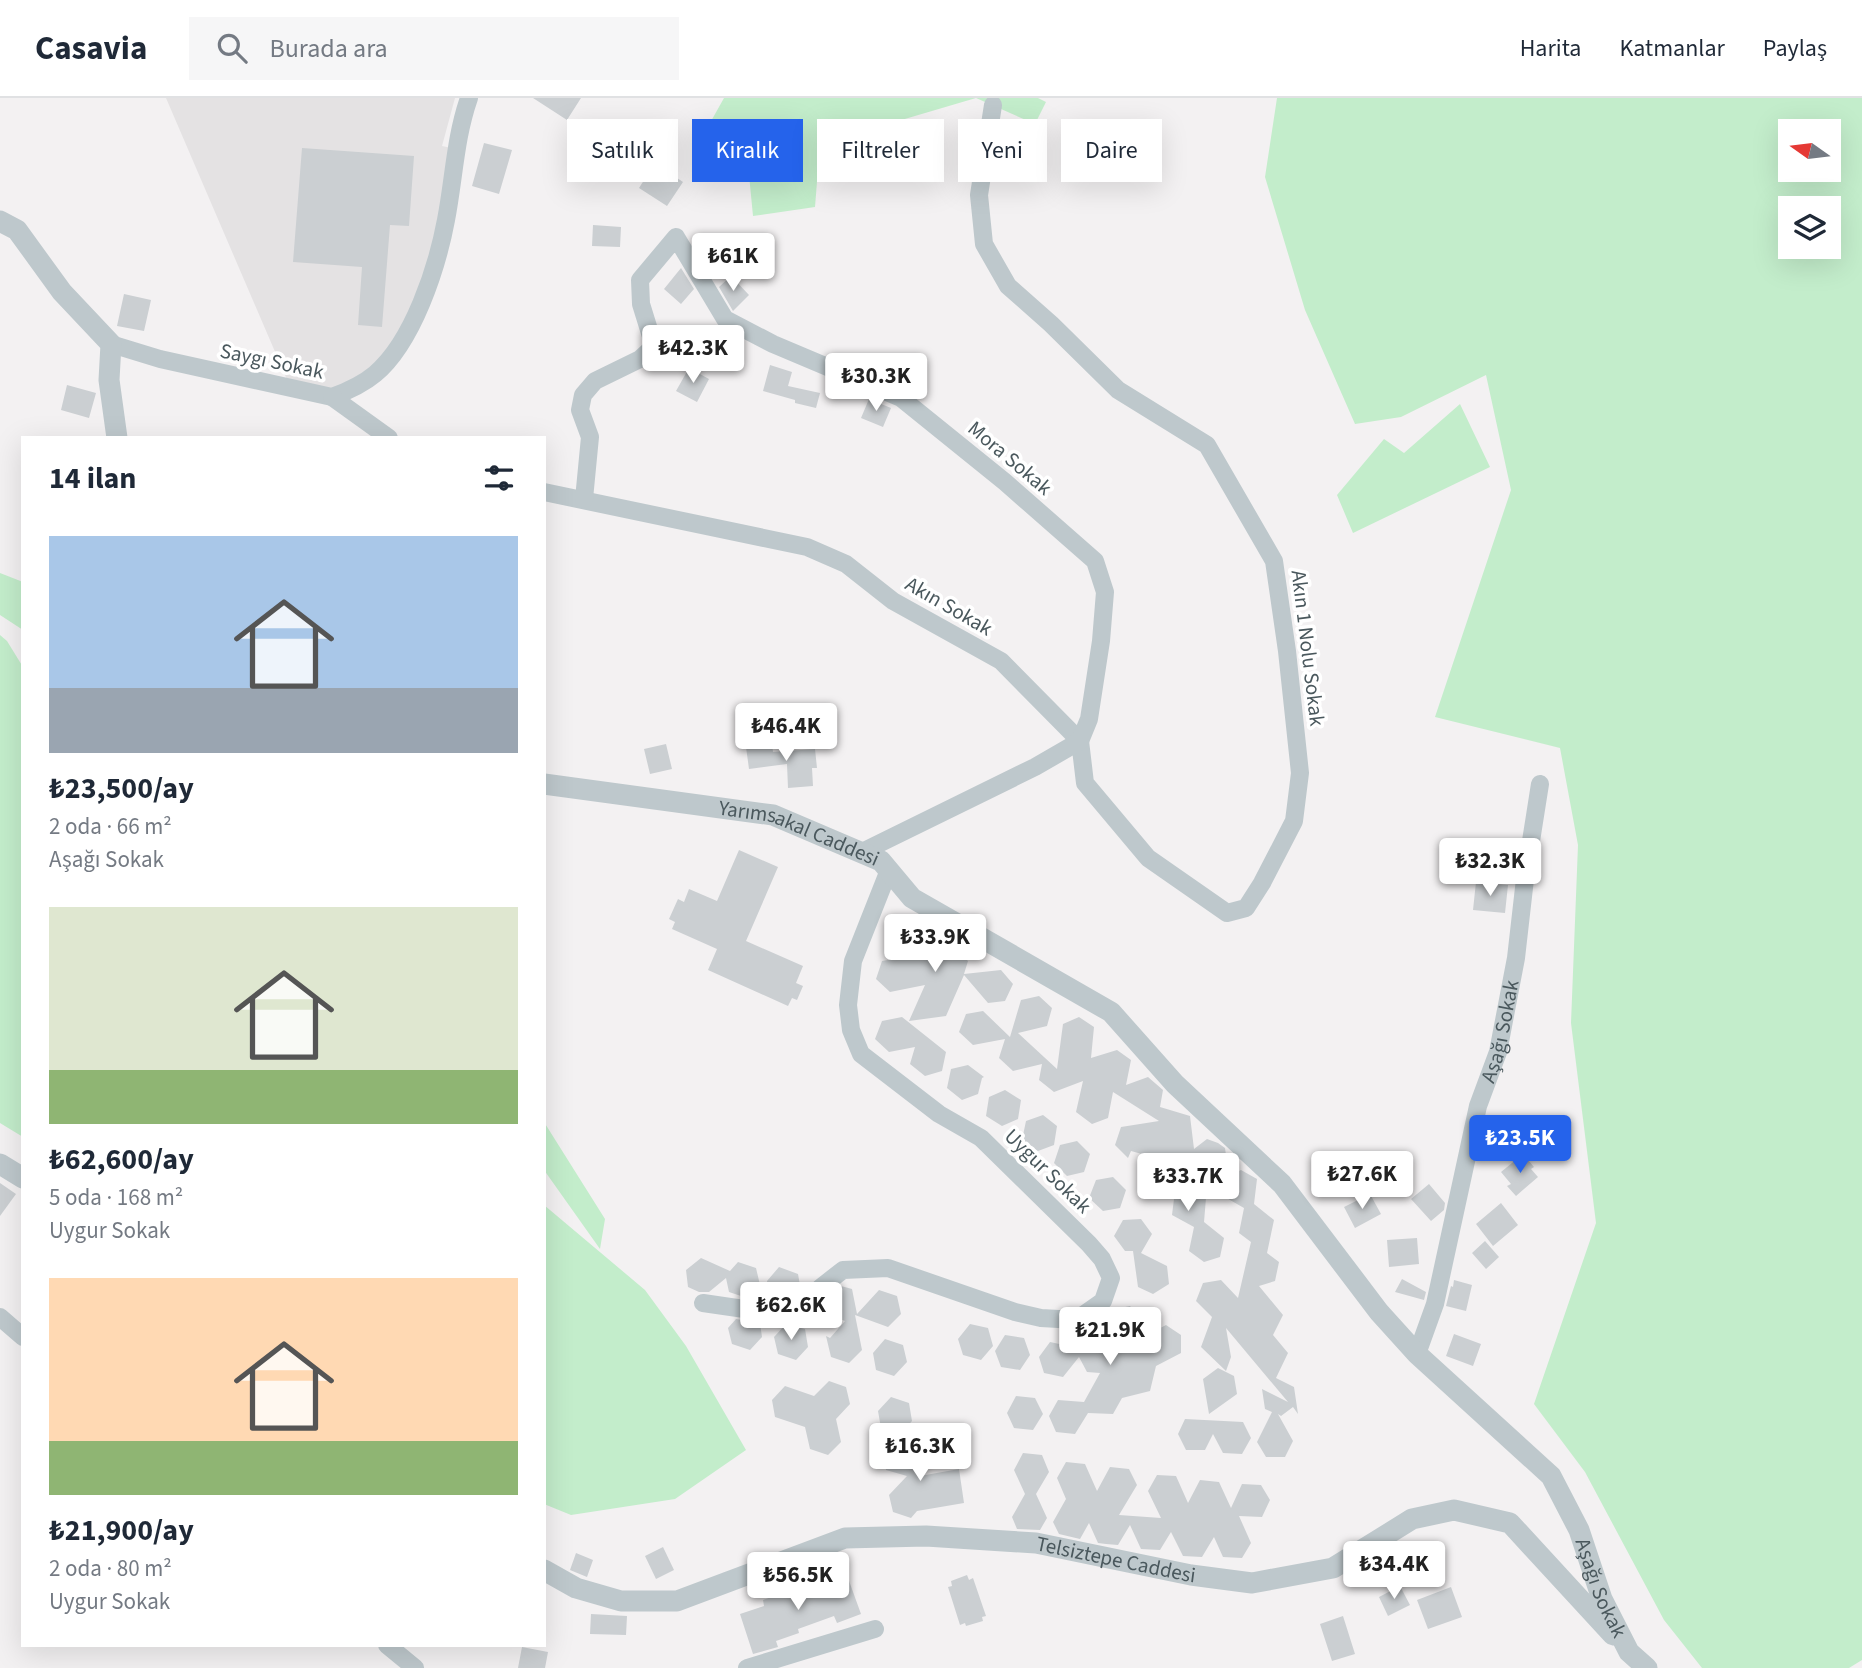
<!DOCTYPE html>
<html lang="tr">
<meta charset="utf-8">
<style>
body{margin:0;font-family:"Source Sans 3",sans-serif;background:#f6f6f7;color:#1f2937;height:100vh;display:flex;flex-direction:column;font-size:26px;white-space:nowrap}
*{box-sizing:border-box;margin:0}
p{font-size:23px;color:#747a83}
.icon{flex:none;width:38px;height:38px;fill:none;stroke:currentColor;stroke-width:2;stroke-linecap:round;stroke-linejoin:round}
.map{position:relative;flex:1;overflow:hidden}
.panel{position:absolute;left:21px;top:338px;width:525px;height:1211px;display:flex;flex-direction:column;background:#fff;border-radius:0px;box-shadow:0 7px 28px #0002}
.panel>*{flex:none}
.hud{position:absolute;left:567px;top:21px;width:665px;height:63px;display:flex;gap:14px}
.needle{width:46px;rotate:284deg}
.buttons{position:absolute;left:1778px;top:21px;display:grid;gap:14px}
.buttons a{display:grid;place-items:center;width:63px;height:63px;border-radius:0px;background:#fff;box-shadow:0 7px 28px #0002;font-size:35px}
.price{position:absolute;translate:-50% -60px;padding:0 16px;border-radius:7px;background:#fff;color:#222;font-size:23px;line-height:46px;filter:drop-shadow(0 2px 4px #0008)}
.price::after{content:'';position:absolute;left:50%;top:42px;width:21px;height:16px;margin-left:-10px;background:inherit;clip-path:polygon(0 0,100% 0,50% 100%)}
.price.active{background:#2563eb;color:#fff}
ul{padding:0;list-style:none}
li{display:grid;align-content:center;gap:14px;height:371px;padding:0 28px}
li span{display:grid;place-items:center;height:217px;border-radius:0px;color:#555}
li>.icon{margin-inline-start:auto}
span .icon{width:126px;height:126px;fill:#fffc;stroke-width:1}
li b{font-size:30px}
h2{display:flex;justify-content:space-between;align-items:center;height:84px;padding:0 28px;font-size:30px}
.tag{padding:0 24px;border-radius:0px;background:#fff;box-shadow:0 7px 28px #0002;font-size:24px;line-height:63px}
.tag.active{background:#2563eb;color:#fff}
header{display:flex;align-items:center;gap:42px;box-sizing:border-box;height:98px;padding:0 35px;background:#fff;border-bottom:2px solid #e0e1e3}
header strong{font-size:33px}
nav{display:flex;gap:38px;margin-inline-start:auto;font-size:24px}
.search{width:490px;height:63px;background:#f6f6f7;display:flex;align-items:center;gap:18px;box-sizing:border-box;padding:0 24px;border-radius:0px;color:#747a83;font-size:26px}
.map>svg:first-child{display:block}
.education{fill:#e4e2e3}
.green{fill:#c3edcb;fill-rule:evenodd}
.building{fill:#cbcfd2}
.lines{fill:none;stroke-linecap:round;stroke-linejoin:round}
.minor{stroke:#bec8cc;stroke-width:18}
.tertiary{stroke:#bec8cc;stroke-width:21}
.labels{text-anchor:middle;stroke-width:7;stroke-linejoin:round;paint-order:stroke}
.street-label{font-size:21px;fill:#4a585d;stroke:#fff}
</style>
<header>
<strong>Casavia</strong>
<div class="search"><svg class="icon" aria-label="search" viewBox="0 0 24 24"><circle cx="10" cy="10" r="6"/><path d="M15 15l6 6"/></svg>Burada ara</div>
<nav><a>Harita</a><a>Katmanlar</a><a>Paylaş</a></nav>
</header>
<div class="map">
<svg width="1862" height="1570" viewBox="0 0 1862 1570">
<rect width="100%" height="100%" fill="#f3f1f2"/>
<path class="education" d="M166,0h289l-13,48 14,3 -10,72 -49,125 -65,51 -41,-8z"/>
<path class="green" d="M724,0h314l8,4 -11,22 -59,-26 -156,46 -5,63 -62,9 -6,-62 -51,-6z
M1277,0h585v1562l-13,8h-147l-38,-48 -79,-148 -51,-68 62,-181 -25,-200 7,-178 -18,-97 -125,-31 76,-227 -25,-115 -85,42 -46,7 -50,-114 -40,-133zM1790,33h39v39h-39zM1790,110h39v39h-39z
M1460,306l30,63 -137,66 -16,-38 47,-56 20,14z
M0,475l23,9v48l-23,-15z
M0,537l7,6 16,26v470l-23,-14z
M544,1024l61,97 -5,30 -56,-79z
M544,1107l101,85 41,56 60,104 -71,49 -104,16 -27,-11z"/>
<path class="building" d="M533,0h48l-14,22z
M484,45l28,7 -13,44 -27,-8z
M302,50l112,8 -5,70 -19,-1 -8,102 -24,-2 4,-58 -69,-5z
M655,65l28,19 -16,24 -28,-18z
M593,127l28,2 -1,20 -28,-1z
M681,170l13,21 -13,15 -17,-15z
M731,178l18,19 -16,16 -14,-24z
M124,196l27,6 -7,31 -27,-5z
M770,267l22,7 -4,14 32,7 -4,15 -21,-5v-3l-32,-9z
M689,270l20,11 -12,23 -21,-11z
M67,287l29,8 -7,25 -28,-8z
M869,301l22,9 -8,19 -22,-9z
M666,646l6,25 -22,5 -6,-25z
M772,646l1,8 42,-3 2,19h-5l1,18 -25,2 -1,-24 -38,5 -3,-22z
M739,752l39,17 -32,74 57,25 -7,17 7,3 -6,14 -5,-2 -4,8 -80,-36 9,-21 -45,-20 3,-7 -6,-3 9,-20 6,3 5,-13 28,12z
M1476,784l32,3 -3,28 -32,-3z
M912,821l13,13 -9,25 39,-9 13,13 -4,13 37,-4 12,14 -8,17 -17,2 -24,-28 -18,41 -37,5 16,-36 -35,7 -14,-13 6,-18 23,-4 -17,-17 6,-17z
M1039,898l13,12 -5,18 -29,7 39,36 6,-45 16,-7 15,10 -3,31 26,-8 14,10 -5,25 22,-8 15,13 -3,17 30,9 4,33 13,-10 11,4 7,5 4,28 12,-6 16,9 -3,25 20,16 -7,33 12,9 -4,19 -16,5 24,29 -10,20 15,18 -12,25 18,9 4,27 -5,-7 -12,9 -3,-2 15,27 -8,16h-19l-9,-15 15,-30 -7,-3 -3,-20 26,13 -62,-74 5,29 -5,14 -25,-24 11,-30 -16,-16 7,-18 18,-3 17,18 13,-56 -12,-9 5,-25 -21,-12 2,-19 -94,-26 -3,7 -13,-13 6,-18 38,-6 -46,-29 -5,26 -16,6 -16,-12 7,-31 -29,11 -15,-12 3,-16 -29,7 -14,-13 6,-19 -32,6 -14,-13 7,-18 17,-3 27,26 11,-37z
M902,919l44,35 -4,19 -17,5 -15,-12 5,-17 -26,5 -14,-13 7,-18z
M968,967l16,12 -2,1 -4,16 -16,6 -15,-12 4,-19z
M1005,992l16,10 -3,19 -16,7 -16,-10 3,-19z
M1043,1017l14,11 -3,19 -16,6 -16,-11 4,-19z
M1077,1043l13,13 -6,18 -17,4 -13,-13 6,-18z
M1523,1056l11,13 -3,2 7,8 -22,19 -9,-10 4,-2 -10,-12z
M1144,1062l62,38 -2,24 20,16 -4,19 -16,5 -15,-11 5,-24 -22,-12 4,-32 -16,8 -17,-9z
M1113,1079l13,13 -6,18 -17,3 -14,-13 7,-18z
M0,1085l16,11 -16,22z
M1429,1086l16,19 -1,7 -13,11 -20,-22z
M1370,1096l11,20 -26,14 -11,-21z
M1501,1105l17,22 -25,21 -17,-22z
M1141,1121l11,15 -11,19 26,13 2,18 -16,10 -15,-7 -5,-36h-8l-11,-15 9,-16z
M1417,1140l2,26 -30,3 -2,-27z
M1485,1143l14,16 -13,12 -14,-16z
M701,1160l29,13 8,-9 18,6 4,17 -13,13 -18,-6 -3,-14 -17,14h-10l-11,-5 -2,-17z
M779,1169l19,7 3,17 -8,9 -12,2 -11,-4 -3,-17z
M1402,1181l24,13 -2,8 -29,-8z
M1454,1182l18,5 -6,26 -20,-5 5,-20 2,1z
M841,1188l11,3 5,25 22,-24 18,6 4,18 -13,13 -33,-12 7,35 -13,13 -18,-6 -5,-21 4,2 15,-17 -20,-7 -2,-7 6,-12z
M1130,1208l12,14 -5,20 29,-15 15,10v18l-25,13 -6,25 -28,7 -9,16 -25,-1 -13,21 -19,-2 -7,-16 9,-16 26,2 16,-29 -13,-1 -8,-15 -16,20 -19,-4 -5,-16 11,-15 33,7 5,-9 17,1 6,-31z
M736,1221l24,4 2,14 -12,13 -18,-6 -4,-16z
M786,1226l19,5 3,18 -12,13 -18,-6 -4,-17z
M970,1226l18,4 5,18 -12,14 -18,-5 -5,-16z
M1454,1236l27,10 -8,22 -27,-10z
M1005,1237l19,3 6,17 -10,15 -19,-3 -6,-16z
M885,1241l18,6 4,17 -13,14 -18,-6 -3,-17z
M1218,1270l16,8 3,18 -28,20 -6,-35z
M829,1283l17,6 4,17 -14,15 5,23 -13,13 -18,-6 -5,-22 -30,-10 -3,-17 13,-14 29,10z
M1016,1298l19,2 8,16 -10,16 -19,-2 -7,-15z
M891,1299l18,6 3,18 -12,13 -19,-6 -3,-17z
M1185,1321l58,3 8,16 -9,16 -19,-1 -10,-19 -8,16h-19l-8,-16z
M895,1341l19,6 6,31 39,-7 5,34 -47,8 -6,7 -18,-6 -4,-17 18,-19 -21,-6 -3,-17z
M1023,1355l19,2 7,17 -13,22 11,24 -7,12 -23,-1 -5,-12 13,-23 -11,-24z
M1066,1364l19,2 12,27 13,-24 19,2 8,16 -18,30 42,3 -13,-27 9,-16 19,1 12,27 12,-23 19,2 12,26 11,-24 19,1 9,15 -8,17 -23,-1 12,27 -9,15 -19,-1 -9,-20 -12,20 -19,-1 -12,-24 -11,18 -19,-1 -11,-24 -12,20 -12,-1 -8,-1 -9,-20 -9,16 -21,-5 -6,-12 13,-23 -9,-21z
M663,1449l11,23 -18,9 -11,-23z
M576,1455l17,7 -6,17 -17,-7z
M967,1477l2,5 4,-2 13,38 -4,1 1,4 -17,5 -1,-3 -5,2 -12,-38 4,-1 -1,-5z
M848,1480l13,36 -24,9 -3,-7 -36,13 1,4 -23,8 2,6 -25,7 -13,-40 24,-8 -1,-6 59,-21 2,8z
M1400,1488l10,19 -22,11 -9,-19z
M1451,1489l11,30 -34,12 -11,-29z
M591,1516l36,2 -1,19 -36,-1z
M1343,1518l12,38 -23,7 -12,-37z
M522,1549l26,5 -3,16h-27z"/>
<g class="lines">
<g class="minor">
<path d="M111,246l49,15 172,38c16,-6 30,-12 43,-23 38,-32 62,-106 71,-154 8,-41 9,-82 23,-122"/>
<path d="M332,299l57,41"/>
<path d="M544,394l263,55 39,17 47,37 108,60 79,80 5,42 63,75 79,55 19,-5 16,-25 32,-62 6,-48 -13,-122 -13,-90 -67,-116 -89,-55 -67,-66 -43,-38 -24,-42 -5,-49 14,-90"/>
<path d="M584,401l6,-62 -10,-27 3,-15 12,-14 45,-22 14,-13 -13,-42 -1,-24 36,-43 49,82 48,25 128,54 104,84 90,79 10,31 -4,49 -12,78 -9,22 -45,26 -173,85"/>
<path d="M703,1205l75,11 32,-6 10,-20 23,-18 45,-2 127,44 26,6 35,2 27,-19 8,-23 -9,-19 -13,-15 -108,-106 -42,-24 -78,-60 -10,-24 -3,-25 5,-44 36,-91"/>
<path d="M0,1219l23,20"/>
<path id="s1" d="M1417,1256l18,-50 43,-198 20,-54 18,-94 9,-79 15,-95"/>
<path d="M387,1547l28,23"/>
<path d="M747,1570l128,-39"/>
</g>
<g class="tertiary">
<path d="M0,123l17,9 45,62 49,52 -2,36 8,58"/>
<path id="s2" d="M544,686l229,31 108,46 31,37 199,114 64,72 107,100 97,128 38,42 134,122 28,54 23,69 27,53 18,16"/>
<path d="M0,1066l23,14"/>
<path id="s3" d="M544,1472l32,18 45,13h56l168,-63 81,-2 110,7 155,32 61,8 81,-15 79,-49 42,-9 56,13 103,112"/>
</g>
</g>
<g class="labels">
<g class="street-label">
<text transform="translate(272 263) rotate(12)" y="7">Saygı Sokak</text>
<text transform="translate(1010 360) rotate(40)" y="7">Mora Sokak</text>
<text transform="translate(949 508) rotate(30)" y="7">Akın Sokak</text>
<text transform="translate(1308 550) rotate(83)" y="7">Akın 1 Nolu Sokak</text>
<text dy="7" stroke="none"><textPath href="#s2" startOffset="261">Yarımsakal Caddesi</textPath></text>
<text dy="7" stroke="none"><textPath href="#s1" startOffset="334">Aşağı Sokak</textPath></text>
<text transform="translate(1048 1073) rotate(44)" y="7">Uygur Sokak</text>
<text dy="7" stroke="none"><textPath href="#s3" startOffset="592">Telsiztepe Caddesi</textPath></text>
<text dy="7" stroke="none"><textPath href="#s2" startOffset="1390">Aşağı Sokak</textPath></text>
</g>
</g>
</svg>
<div class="buttons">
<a><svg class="needle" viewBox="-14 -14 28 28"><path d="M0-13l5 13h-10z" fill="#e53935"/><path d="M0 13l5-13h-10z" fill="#747a83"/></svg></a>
<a><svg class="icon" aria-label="layers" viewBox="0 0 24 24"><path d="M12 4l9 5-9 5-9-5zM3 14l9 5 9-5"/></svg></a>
</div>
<b class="price" style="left:733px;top:195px">₺61K</b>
<b class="price" style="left:693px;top:287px">₺42.3K</b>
<b class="price" style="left:876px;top:315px">₺30.3K</b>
<b class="price" style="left:786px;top:665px">₺46.4K</b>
<b class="price" style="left:1490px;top:800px">₺32.3K</b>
<b class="price" style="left:935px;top:876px">₺33.9K</b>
<b class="price active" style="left:1520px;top:1077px">₺23.5K</b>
<b class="price" style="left:1362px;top:1113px">₺27.6K</b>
<b class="price" style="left:1188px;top:1115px">₺33.7K</b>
<b class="price" style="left:791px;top:1244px">₺62.6K</b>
<b class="price" style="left:1110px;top:1269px">₺21.9K</b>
<b class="price" style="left:920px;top:1385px">₺16.3K</b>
<b class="price" style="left:1394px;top:1503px">₺34.4K</b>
<b class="price" style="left:798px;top:1514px">₺56.5K</b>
<div class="hud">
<a class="tag">Satılık</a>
<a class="tag active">Kiralık</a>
<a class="tag">Filtreler</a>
<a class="tag">Yeni</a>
<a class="tag">Daire</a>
</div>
<section class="panel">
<h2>14 ilan<svg class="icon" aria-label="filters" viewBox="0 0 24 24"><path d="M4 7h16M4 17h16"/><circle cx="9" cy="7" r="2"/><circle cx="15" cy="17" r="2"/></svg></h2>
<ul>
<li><span style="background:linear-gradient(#a9c7e8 70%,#9aa5b1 0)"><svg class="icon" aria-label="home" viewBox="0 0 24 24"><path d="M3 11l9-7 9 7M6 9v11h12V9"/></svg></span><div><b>₺23,500/ay</b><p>2 oda · 66 m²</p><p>Aşağı Sokak</p></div></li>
<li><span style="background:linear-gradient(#dfe7d0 75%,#8fb573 0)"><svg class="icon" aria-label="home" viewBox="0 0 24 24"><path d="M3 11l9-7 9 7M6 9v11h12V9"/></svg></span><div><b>₺62,600/ay</b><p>5 oda · 168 m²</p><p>Uygur Sokak</p></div></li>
<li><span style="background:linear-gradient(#ffd9b3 75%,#8fb573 0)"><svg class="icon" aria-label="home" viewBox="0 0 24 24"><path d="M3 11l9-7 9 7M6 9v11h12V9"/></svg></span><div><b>₺21,900/ay</b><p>2 oda · 80 m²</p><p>Uygur Sokak</p></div></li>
</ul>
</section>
</div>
